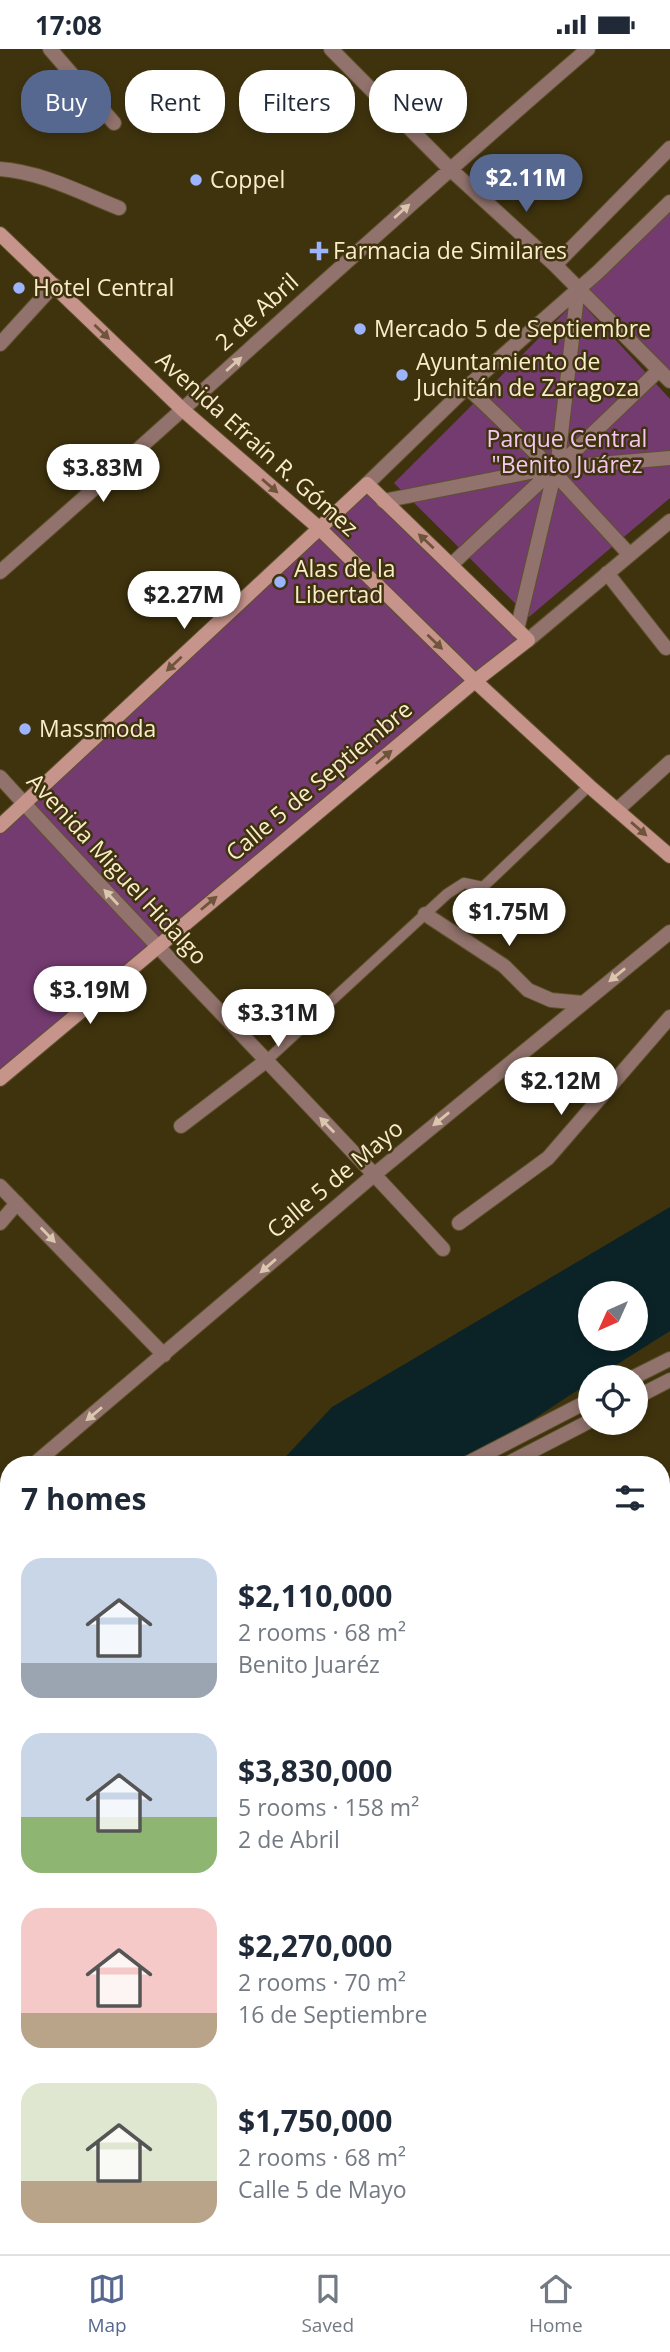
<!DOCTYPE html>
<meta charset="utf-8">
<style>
body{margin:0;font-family:"Open Sans",sans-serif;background:#f2f2f3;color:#1f2937;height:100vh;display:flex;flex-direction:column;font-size:26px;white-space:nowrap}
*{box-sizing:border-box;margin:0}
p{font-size:23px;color:#747a83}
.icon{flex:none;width:38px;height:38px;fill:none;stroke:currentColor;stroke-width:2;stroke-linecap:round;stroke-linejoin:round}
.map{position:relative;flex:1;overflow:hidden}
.panel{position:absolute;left:0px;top:1407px;width:670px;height:798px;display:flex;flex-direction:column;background:#fff;border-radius:28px 28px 0 0;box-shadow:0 4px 10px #0003}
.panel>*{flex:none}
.banner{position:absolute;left:21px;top:21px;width:628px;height:63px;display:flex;gap:14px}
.needle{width:46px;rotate:225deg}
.buttons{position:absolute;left:578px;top:1232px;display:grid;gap:14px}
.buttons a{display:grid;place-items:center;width:70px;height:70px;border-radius:50%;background:#fff;box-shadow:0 4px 10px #0003;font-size:35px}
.price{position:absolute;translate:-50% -60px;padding:0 16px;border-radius:24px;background:#fff;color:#222;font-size:23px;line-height:46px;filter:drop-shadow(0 2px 4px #0008)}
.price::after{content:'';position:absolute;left:50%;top:42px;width:21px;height:16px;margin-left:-10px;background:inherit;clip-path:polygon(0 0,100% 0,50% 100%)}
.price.active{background:#576890;color:#fff}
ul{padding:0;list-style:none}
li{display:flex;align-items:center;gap:21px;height:175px;padding:0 21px}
li span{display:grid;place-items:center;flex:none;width:196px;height:140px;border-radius:21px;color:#555}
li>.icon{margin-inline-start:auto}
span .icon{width:84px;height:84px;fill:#fffc;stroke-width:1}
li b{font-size:30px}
h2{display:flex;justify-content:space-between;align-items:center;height:84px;padding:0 21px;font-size:30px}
.pill{padding:0 24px;border-radius:28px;background:#fff;box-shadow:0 4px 10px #0003;font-size:24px;line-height:63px}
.pill.active{background:#576890;color:#fff}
.status{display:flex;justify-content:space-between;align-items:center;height:49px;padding:0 35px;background:#fff;direction:ltr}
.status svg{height:19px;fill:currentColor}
.menu{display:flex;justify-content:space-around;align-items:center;height:98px;border-top:2px solid #e0e1e3;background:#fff;font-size:19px;color:#747a83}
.menu a{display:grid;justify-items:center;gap:4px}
.menu .active{color:#576890}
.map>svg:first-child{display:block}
.green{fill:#743b71}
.water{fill:#0b2327;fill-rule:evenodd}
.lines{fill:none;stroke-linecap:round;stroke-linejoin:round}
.lane-casing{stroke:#5d512c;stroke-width:12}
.street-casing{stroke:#5d512c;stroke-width:16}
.secondary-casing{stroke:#5d512c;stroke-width:16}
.lane{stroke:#91726c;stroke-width:10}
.street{stroke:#91726c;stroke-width:14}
.secondary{stroke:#c6948b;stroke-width:14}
.oneway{fill:#dac7ae}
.oneway2{fill:#6e553a}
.poi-dot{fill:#9cb4fd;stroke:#3f330e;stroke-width:2.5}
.labels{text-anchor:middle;stroke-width:5;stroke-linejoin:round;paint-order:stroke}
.poi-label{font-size:23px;fill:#f9eccb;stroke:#3f330e;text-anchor:start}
.street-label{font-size:23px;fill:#f9eccb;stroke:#3f330e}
.park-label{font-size:23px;fill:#f4c6f0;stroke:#3f330e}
</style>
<div class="status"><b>17:08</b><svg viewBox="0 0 49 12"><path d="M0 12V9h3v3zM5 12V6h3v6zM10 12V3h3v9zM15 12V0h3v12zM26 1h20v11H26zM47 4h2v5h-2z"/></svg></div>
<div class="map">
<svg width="670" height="2205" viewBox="0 0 670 2205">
<rect width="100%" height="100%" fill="#3f330e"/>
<path class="green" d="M670,151v181l-92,-94z
M578,250l92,100v99l-141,119 -135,-134z
M367,435l161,156 -528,439v-253z"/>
<path class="water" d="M670,1158v124l-73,46h-7v5l-126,83h-186l54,-58zM590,1244h45v46h-45z
M9,1722v282l-9,24v-290z"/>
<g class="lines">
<defs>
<path id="lane" d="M266,1012l181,-167 17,-11 19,4 106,-101"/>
<path id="street" d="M50,0l64,74
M331,0l118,119 106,97 115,116
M0,120c42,3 81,24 119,39
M555,216l115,-117
M0,295l54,-59
M467,338l77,74
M558,411l20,-173
M562,414l97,-93
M564,418l106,-9
M561,431l68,74
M367,435l100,-97 131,-115 72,-70
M383,452l157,-31
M451,516l92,-86
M0,523c197,-173 389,-352 588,-523
M607,524l59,75
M517,581l35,-147
M528,591l142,-119
M0,728c145,160 298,313 443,472
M617,761l53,-48
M425,865l79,52 24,24 23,10 32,3
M181,1077l85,-65
M0,1137l164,169
M0,1174l17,-20
M459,1174l89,-65 122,-141
M634,1328l36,-18
M635,1349l35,-18
M33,1416l342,-291 295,-242
M464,1416l126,-65
M505,1416l85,-44
M0,1444l9,-8
M662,1567l8,-17
M662,1715l8,8
M0,2031l9,-25
M0,2082l9,-19
M662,2086l8,-9
M329,2196l11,9
M497,2196l1,9
M304,2205l7,-9
M547,2205l9,-9"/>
<path id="secondary" d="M0,185l183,176 136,118 156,153 114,105 81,70
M0,777l367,-342 161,156 -53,41 -475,398"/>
</defs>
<use href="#lane" class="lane-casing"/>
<use href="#street" class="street-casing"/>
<use href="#secondary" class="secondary-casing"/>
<use href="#lane" class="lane"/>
<use href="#street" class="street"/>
<use href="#secondary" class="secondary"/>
</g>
<defs><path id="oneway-solid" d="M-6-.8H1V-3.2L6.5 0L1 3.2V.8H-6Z" transform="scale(1.75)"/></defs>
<g class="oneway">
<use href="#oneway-solid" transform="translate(402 162) rotate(-42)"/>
<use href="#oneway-solid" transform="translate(234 315) rotate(-42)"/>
<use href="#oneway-solid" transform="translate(111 848) rotate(-133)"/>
<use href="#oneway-solid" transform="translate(617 926) rotate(141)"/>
<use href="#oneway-solid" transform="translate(441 1070) rotate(141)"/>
<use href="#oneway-solid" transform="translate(327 1076) rotate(-134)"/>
<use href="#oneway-solid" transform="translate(48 1186) rotate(46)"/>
<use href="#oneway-solid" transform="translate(268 1217) rotate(139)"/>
<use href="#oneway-solid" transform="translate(94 1365) rotate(140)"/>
</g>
<g class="oneway2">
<use href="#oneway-solid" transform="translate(102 283) rotate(44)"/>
<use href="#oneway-solid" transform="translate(270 437) rotate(41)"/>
<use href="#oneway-solid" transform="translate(426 492) rotate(-137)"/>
<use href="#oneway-solid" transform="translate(435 593) rotate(44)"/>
<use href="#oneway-solid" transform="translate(174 615) rotate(137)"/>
<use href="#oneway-solid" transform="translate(384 708) rotate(-40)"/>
<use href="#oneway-solid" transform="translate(639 780) rotate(41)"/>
<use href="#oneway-solid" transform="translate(209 854) rotate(-40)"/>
</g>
<g class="poi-dot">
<circle cx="196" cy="131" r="7"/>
<path d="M315.5 191.5h7v7h7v7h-7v7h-7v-7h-7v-7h7z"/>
<circle cx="19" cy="239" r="7"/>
<circle cx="360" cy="280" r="7"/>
<circle cx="402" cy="326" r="7"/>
<circle cx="280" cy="533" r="7"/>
<circle cx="25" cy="680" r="7"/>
</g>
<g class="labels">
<g class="poi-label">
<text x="210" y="139">Coppel</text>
<text x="333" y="210">Farmacia de Similares</text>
<text x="33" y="247">Hotel Central</text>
<text x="374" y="288">Mercado 5 de Septiembre</text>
<text x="416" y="321">Ayuntamiento de<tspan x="416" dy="26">Juchitán de Zaragoza</tspan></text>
<text x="294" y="528">Alas de la<tspan x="294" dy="26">Libertad</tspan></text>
<text x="39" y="688">Massmoda</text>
</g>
<g class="street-label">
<text transform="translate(257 263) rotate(-42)" y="8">2 de Abril</text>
<text transform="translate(257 395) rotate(42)" y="8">Avenida Efraín R. Gómez</text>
<text transform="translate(319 732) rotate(-40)" y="8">Calle 5 de Septiembre</text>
<text transform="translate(117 820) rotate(47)" y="8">Avenida Miguel Hidalgo</text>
<text transform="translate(335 1130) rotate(-40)" y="8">Calle 5 de Mayo</text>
</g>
<g class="park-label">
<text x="567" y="398">Parque Central<tspan x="567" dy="26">"Benito Juárez</tspan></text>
</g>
</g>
</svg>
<div class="buttons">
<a><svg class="needle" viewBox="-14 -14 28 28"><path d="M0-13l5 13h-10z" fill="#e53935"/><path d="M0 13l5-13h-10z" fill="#747a83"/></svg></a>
<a><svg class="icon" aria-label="locate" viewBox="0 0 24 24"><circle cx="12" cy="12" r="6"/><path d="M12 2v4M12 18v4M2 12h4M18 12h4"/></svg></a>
</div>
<b class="price active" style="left:526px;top:165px">$2.11M</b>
<b class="price" style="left:103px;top:455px">$3.83M</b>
<b class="price" style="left:184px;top:582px">$2.27M</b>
<b class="price" style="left:509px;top:899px">$1.75M</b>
<b class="price" style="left:90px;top:977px">$3.19M</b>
<b class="price" style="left:278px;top:1000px">$3.31M</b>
<b class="price" style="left:561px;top:1068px">$2.12M</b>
<div class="banner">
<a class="pill active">Buy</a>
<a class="pill">Rent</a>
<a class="pill">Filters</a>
<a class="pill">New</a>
</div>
<section class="panel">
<h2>7 homes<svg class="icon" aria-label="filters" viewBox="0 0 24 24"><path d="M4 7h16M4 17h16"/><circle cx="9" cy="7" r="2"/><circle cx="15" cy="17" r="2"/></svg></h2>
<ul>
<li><span style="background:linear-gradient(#c9d6e8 75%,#9aa5b1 0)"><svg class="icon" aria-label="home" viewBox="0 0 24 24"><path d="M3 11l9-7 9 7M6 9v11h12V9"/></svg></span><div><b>$2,110,000</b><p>2 rooms · 68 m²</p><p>Benito Juaréz</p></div></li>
<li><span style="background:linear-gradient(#c9d6e8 60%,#8fb573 0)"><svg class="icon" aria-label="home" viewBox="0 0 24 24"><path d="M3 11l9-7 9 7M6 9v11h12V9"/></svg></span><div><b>$3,830,000</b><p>5 rooms · 158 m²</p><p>2 de Abril</p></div></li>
<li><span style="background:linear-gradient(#f6c9c9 75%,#b9a48a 0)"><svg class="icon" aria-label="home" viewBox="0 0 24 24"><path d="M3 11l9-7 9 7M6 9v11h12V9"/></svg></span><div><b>$2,270,000</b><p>2 rooms · 70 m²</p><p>16 de Septiembre</p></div></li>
<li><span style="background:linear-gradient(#dfe7d0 70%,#b9a48a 0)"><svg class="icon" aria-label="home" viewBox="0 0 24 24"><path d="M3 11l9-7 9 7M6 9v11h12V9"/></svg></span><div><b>$1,750,000</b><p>2 rooms · 68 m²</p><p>Calle 5 de Mayo</p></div></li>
</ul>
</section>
</div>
<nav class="menu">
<a class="active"><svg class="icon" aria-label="map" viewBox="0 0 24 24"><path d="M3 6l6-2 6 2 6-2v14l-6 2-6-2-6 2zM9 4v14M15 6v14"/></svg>Map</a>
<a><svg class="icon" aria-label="saved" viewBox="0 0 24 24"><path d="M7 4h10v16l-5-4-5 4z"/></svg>Saved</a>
<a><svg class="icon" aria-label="home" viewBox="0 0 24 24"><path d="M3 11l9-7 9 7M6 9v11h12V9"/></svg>Home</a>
</nav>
